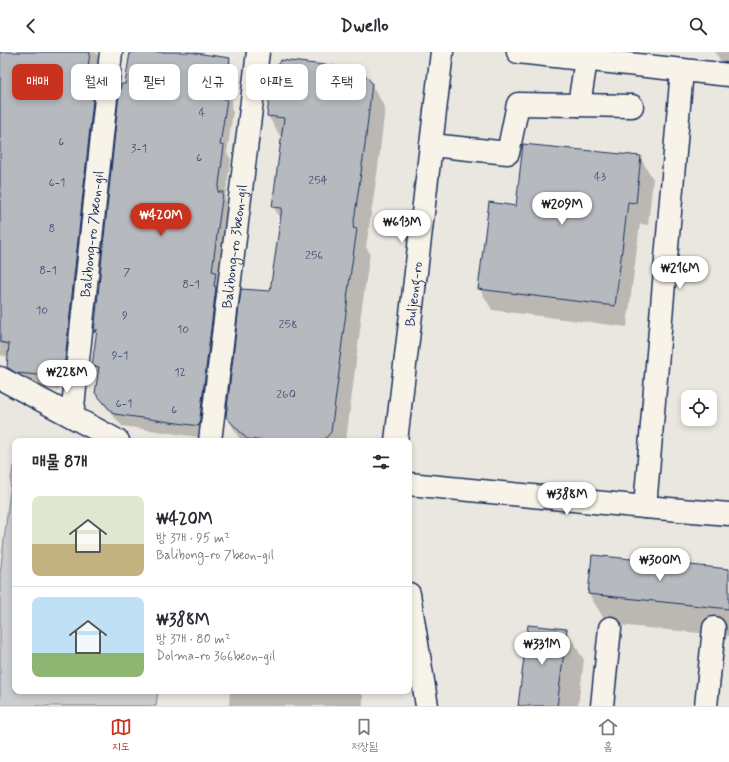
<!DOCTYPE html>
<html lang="ko">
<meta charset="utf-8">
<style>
body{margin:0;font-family:Mynerve,"Poor Story",sans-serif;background:#f7f7f7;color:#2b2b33;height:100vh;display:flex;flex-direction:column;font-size:15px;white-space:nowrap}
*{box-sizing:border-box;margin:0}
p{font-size:13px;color:#7c7c81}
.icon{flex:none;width:22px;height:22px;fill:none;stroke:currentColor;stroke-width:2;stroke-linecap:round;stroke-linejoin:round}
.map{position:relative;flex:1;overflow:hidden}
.side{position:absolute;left:12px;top:386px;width:400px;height:256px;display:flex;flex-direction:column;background:#fff;border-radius:8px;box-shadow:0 2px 6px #0003}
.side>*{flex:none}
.guide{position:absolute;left:12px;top:12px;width:400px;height:36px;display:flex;gap:8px}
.tools{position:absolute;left:681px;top:338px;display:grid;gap:8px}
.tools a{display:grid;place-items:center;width:36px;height:36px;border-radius:8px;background:#fff;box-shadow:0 2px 6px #0003;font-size:20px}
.price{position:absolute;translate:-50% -34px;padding:0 9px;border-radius:14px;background:#fff;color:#222;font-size:13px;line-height:26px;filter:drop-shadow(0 1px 2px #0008)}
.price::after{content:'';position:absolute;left:50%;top:24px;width:12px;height:9px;margin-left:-6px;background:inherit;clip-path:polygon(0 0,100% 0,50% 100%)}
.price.current{background:#c8321e;color:#fff}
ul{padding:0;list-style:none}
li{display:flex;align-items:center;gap:12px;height:100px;padding:0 20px}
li+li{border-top:1px solid #e1e1e2}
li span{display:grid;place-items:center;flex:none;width:112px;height:80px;border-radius:8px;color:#555}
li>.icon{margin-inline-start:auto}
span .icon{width:48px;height:48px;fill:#fffc;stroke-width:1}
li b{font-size:17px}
h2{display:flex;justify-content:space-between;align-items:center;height:48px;padding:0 20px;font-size:17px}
.tag{padding:0 14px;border-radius:8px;background:#fff;box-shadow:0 2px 6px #0003;font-size:14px;line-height:36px}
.tag.current{background:#c8321e;color:#fff}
header{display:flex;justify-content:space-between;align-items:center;height:52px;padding:0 20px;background:#fff;font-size:18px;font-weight:700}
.tab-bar{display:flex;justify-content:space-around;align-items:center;height:56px;border-top:1px solid #e1e1e2;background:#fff;font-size:11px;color:#7c7c81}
.tab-bar a{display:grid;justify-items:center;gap:2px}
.tab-bar .current{color:#c8321e}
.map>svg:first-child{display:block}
.green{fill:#cbcccd;stroke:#737e96}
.shadow{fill:#0003}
.building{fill:#b6babf;stroke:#1b2f5e}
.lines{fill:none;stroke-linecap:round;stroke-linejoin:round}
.minor-casing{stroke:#1b2f5e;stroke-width:25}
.major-casing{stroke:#1b2f5e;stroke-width:25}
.minor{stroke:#f7f3e8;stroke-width:22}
.major{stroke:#f7f3e8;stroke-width:22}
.labels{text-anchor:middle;stroke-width:3;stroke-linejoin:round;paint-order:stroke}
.number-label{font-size:12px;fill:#425276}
.street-label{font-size:14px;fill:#1b2f5e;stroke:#f7f3e8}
</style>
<header><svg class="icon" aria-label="back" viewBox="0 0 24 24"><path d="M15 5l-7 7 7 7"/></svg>Dwello<svg class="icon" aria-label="search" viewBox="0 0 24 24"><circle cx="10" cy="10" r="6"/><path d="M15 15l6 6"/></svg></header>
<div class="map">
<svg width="729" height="654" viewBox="0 0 729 654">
<rect width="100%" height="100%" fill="#eae7e0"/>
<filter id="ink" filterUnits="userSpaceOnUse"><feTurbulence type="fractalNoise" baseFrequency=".025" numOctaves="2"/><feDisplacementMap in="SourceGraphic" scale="8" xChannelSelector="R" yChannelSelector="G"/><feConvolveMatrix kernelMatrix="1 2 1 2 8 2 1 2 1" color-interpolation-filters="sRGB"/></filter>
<g filter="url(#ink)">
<path class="green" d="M13,414l2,1v224h143l-2,15h-156v-132z"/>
<path class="shadow" d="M0,0h96l3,6 -5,35 8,13 -29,269 -16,15 -32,-3 -9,-5 -8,-15 1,-10 -9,-2z
M131,0h52l46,7 7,12 -5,38 2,3 -6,41 4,6 -6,39 4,8 -24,232 -83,-12 -18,-21 -7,-13 2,-16 -6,-11 4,-28 -2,-5 25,-237 6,-10z
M715,0h14v18h-3z
M371,32l14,23 -7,61 -12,79 4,6 -10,67 1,2 -15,119h-105l-14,-24 44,-125 10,-72 -8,-14 9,-67 -14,-23z
M640,105l13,22 -5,46 -8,-1 -13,103 -135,-17 -13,-22z
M729,518v66l-122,-12 -18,-30z
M566,578l18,30 -6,46h-59z
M230,639h130l3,5v10h-134z"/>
<path class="building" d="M0,0h90l-5,38 9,1 -29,269 -16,16 -33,-3 -9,-6 2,-23 -9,-2z
M130,0h59l41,6 -6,41h3l-7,46 4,1 -6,46h5l-11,79 4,1 -2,14 2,1 -17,139 -85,-12 -19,-21 4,-26 -7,-1 5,-37 -3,4 25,-239h1l1,-10h4z
M281,8l79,9 12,14 -7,62 -12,83 4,1 -10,69h1l-9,67h1l-9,67 -8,9h-59l-17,-2 -21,-22 15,-128 29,2 12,-83 -10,-1 12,-89 -17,-2 5,-44z
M523,92l118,12 -5,47 -8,-1 -13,104 -137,-17 11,-87 27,4z
M592,503l137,14v40l-141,-15z
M528,573l39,4 -10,77h-39z"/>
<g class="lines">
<defs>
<g id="minor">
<path d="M518,0l211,23"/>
<path d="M579,53l7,-45"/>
<path d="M431,93l77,8 10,-49 114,2"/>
<path d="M0,326l118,63"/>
<path id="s1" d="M72,364l39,-364"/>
<path id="s2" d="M210,389l48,-389"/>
<path d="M409,432l236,23 84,7"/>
<path d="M645,455l37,-437"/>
<path d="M602,654l8,-78"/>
<path d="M706,654l8,-78"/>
</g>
<g id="major">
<path id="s3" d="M396,389l46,-389"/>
<path d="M409,542l18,112"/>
</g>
</defs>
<use href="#minor" class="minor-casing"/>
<use href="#major" class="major-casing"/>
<use href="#minor" class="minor"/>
<use href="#major" class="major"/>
</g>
</g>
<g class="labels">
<g class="number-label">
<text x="202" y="64">4</text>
<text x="61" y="93">6</text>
<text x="139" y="100">3-1</text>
<text x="199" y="109">6</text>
<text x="600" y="128">43</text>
<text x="318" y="132">254</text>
<text x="57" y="134">6-1</text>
<text x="52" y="180">8</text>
<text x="314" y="207">256</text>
<text x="48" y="222">8-1</text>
<text x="127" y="224">7</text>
<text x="191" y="236">8-1</text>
<text x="42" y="262">10</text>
<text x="125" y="267">9</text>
<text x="288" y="276">258</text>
<text x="183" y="281">10</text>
<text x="120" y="307">9-1</text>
<text x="180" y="324">12</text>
<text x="286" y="346">260</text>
<text x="124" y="355">6-1</text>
<text x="174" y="361">6</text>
</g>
<g class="street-label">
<text dy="5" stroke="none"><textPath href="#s1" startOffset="183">Balibong-ro 7beon-gil</textPath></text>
<text dy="5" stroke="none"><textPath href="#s2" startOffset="196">Balibong-ro 3beon-gil</textPath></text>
<text dy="5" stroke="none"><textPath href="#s3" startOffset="148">Buljeong-ro</textPath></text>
</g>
</g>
</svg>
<div class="tools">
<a><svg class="icon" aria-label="locate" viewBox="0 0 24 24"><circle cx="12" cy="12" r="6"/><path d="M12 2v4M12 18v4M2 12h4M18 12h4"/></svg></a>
</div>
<b class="price" style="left:562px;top:174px">₩209M</b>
<b class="price current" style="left:161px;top:185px">₩420M</b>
<b class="price" style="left:402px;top:192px">₩613M</b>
<b class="price" style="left:680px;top:238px">₩216M</b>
<b class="price" style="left:67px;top:342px">₩228M</b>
<b class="price" style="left:567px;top:464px">₩388M</b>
<b class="price" style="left:660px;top:530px">₩300M</b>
<b class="price" style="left:542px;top:614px">₩331M</b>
<div class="guide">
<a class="tag current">매매</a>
<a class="tag">월세</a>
<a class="tag">필터</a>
<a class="tag">신규</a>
<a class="tag">아파트</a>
<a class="tag">주택</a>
</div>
<section class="side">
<h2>매물 8개<svg class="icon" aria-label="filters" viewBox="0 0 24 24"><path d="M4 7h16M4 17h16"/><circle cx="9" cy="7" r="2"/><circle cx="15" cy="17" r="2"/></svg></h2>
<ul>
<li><span style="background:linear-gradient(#dfe7d0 60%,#c2b280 0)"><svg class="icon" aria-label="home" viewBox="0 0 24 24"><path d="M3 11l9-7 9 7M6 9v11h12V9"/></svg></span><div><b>₩420M</b><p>방 3개 · 95 m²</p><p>Balibong-ro 7beon-gil</p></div></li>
<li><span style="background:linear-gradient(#bfe0f5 70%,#8fb573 0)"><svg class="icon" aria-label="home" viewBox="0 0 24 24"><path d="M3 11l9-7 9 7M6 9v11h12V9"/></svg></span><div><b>₩388M</b><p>방 3개 · 80 m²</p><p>Dolma-ro 366beon-gil</p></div></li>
</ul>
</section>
</div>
<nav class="tab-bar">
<a class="current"><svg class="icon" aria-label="map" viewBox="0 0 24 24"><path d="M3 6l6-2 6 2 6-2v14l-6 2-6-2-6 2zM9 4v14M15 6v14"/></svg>지도</a>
<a><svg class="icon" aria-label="saved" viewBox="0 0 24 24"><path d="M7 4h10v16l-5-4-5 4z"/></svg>저장됨</a>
<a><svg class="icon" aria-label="home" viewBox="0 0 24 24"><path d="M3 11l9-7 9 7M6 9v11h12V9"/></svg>홈</a>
</nav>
